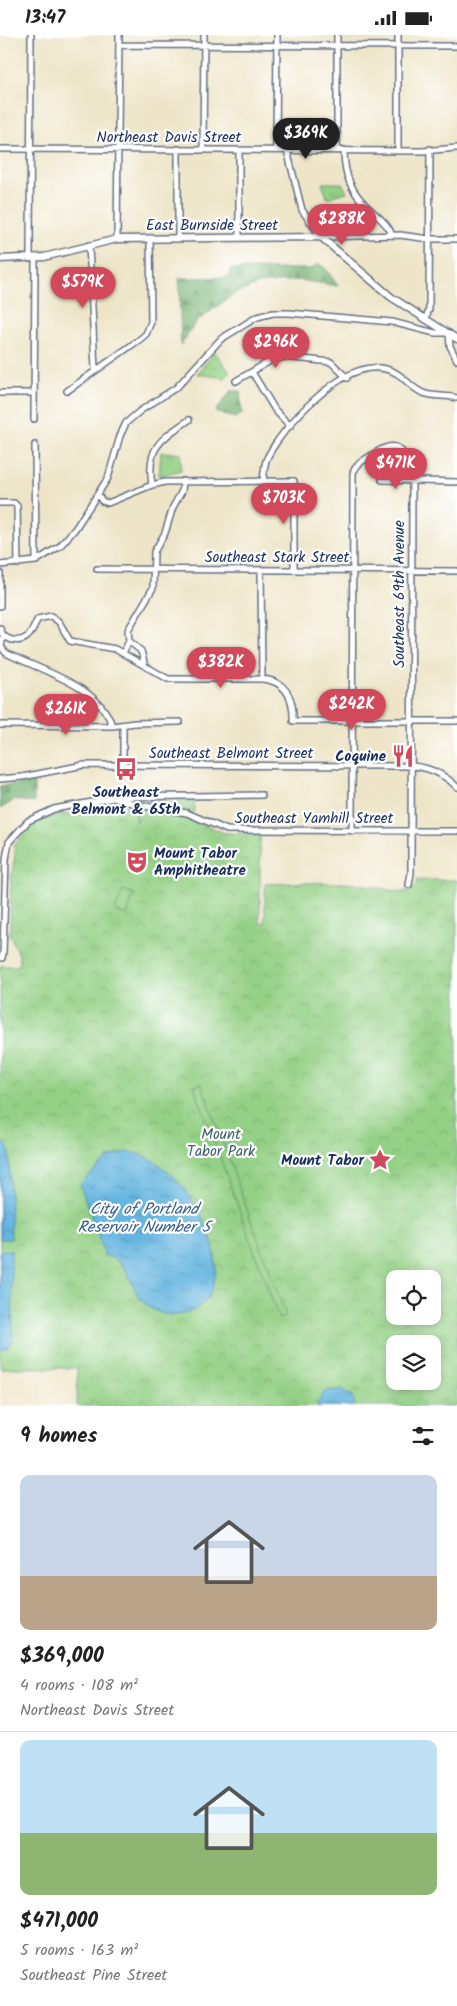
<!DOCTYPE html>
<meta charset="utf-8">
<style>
body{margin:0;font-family:Kalam,sans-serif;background:#f6f6f6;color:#222;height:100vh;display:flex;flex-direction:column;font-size:19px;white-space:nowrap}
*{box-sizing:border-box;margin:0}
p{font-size:16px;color:#767676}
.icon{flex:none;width:28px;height:28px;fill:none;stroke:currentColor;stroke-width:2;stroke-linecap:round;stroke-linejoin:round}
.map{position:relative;height:1371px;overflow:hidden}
.details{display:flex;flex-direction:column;background:#fff;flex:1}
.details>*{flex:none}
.tools{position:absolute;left:386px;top:1235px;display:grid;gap:10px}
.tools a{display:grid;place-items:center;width:55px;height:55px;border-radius:10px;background:#fff;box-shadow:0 2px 8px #0003;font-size:25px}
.price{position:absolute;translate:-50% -42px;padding:0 11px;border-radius:18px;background:#d1495b;color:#fff;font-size:16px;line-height:32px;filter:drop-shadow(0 1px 2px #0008)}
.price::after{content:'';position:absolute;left:50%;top:30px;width:15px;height:11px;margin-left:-8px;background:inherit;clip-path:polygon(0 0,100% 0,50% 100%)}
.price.current{background:#222;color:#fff}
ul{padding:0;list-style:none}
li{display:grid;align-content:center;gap:10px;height:265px;padding:0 20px}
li+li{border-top:1px solid #e0e0e0}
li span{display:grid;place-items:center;height:155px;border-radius:10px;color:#555}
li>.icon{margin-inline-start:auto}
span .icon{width:90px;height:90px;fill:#fffc;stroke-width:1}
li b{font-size:21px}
h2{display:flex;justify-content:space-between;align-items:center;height:60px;padding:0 20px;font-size:21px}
.status{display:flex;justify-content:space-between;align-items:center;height:35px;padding:0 25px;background:#fff;direction:ltr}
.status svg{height:14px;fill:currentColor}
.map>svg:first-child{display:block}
.grass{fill:url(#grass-tufts);stroke:#588072}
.forest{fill:url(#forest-firs);stroke:#497068}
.park{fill:url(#park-crowns);stroke:#588072;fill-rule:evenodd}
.garden{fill:#94d085;stroke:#588072}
.water{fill:url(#water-ripples);stroke:#40729f}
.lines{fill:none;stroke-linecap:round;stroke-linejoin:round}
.minor-casing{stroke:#656f83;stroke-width:8}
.major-casing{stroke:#656f83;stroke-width:9}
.minor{stroke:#fff;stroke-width:5}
.major{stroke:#fff;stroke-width:6}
.labels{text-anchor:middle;stroke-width:4.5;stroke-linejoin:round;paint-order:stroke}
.street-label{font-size:15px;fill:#1b2f5e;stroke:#fff}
.poi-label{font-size:15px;font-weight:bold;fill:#1b2f5e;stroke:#fff;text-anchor:end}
.park-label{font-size:15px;fill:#3f5f6a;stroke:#fff}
.water-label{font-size:16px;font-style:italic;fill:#355e8c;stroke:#fff}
</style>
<div class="status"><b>13:47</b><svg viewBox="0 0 49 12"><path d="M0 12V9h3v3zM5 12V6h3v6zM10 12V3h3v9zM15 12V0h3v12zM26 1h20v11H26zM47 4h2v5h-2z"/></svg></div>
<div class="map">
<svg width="457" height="1371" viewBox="0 0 457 1371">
<defs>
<pattern id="grass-tufts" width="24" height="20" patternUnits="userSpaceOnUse" patternTransform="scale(1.25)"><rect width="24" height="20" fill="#94d085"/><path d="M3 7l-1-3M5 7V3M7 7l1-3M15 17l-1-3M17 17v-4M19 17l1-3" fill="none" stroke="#7fb375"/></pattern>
<pattern id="forest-firs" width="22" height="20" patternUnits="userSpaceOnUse" patternTransform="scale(1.25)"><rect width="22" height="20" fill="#77b272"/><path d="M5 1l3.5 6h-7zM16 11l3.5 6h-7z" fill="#619161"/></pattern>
<pattern id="park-crowns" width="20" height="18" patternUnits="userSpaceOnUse" patternTransform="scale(1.25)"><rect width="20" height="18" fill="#94d085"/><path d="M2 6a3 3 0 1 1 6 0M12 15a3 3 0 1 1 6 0" fill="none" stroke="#7fb375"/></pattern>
<pattern id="water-ripples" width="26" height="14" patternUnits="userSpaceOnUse" patternTransform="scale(1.25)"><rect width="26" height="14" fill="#65b5e0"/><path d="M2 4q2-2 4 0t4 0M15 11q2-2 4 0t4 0" fill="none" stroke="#5294b9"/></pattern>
</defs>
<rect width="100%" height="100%" fill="#fff"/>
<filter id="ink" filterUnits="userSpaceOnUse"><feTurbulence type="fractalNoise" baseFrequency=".02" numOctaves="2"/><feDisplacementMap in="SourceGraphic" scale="10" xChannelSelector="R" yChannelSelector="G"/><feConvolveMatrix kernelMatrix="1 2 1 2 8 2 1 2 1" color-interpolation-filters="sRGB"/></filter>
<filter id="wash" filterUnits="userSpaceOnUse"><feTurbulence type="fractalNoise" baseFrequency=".0096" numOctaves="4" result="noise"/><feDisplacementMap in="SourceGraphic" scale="20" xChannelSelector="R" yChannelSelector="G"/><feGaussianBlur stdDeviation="1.12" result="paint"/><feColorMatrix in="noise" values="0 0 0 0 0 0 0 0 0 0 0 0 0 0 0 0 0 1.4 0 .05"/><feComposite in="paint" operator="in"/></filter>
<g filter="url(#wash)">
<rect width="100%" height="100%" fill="#eee5c8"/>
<path class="grass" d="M322,148h20l5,9 -20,6z
M215,317l15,20 -5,6 -28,-4z
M161,417l20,1v17l-22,6z"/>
<path class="forest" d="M319,229l6,4 13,18 -40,-6 -39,4 -25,10 -39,29 -14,22 -2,-67 51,-1v-8h80z
M231,356h9l2,23 -7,4 -20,-6z
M34,747v21l-19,-3 -15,9v-23z"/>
<path class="park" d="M137,766h57v11z
M120,769l15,4 1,14 1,-14 57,11v4h7l23,10 36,1v89l5,1v-40c43,-1 83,-5 124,6 12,3 19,3 28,-6v-4h40v526h-380v-38h-77v-402h19v-11l-9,-19 1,-58 4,-23 -1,-10 18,-20 13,-7zM395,1244h37v37h-37zM395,1309h37v37h-37z"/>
<path class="garden" d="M123,855l11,4 -7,21 -12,-4z
M201,1048l85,233 -7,3 -85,-233z"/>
<path class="water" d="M0,1106l6,3 3,7 2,88h-11z
M125,1117c53,0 120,109 77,152 -8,7 -21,12 -32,11 -48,-7 -30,-55 -65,-59l-25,-72 27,-26z
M11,1215l2,89 -5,8 -8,3v-99z
M342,1354l11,7 2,10h-38l7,-14z"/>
</g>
<g filter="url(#ink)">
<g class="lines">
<defs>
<path id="minor" d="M119,10l338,1
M0,114l422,2 35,-3
M203,115l1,-115
M276,115l1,-115
M287,115l15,60 19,27 79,-2 29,4h28
M337,115v-115
M344,115c0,27 8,44 28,61 8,8 16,13 20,24
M398,116v-116
M178,203v-89
M239,203v-88
M117,204l2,-204
M89,210l6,124
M30,224l1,-224
M426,283l3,-9 1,-160
M252,337l23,38 15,16
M236,346l34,-20 15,-4 46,5 16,16
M67,356l72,-51 7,-6 5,-12 -1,-84
M0,358h34
M34,384l1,-160
M35,410l1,116
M382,445l75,2
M263,446c1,-8 1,-16 4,-23 16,-32 74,-95 113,-90 24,3 26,18 43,25 10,4 23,2 34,5
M152,450c-6,-38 9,-46 37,-65
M98,460l4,6 6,2 44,-18 13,-3 129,-1v89
M0,468h14l3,3 1,58
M0,530l36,-4 24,-15 15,-17 33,-51 12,-42 6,-13 14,-12 37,-24 44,-48 36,-22 16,-4h16l103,9 43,11h14l1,13 7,14
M97,534l360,2
M261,535l1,109
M0,538v33
M0,593c2,12 18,16 27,9 6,-4 7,-13 11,-18l13,-3 8,6 11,19 45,8 53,30h94c24,2 32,19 31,42h164
M3,601l-2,11 5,6c33,17 95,33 106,73
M129,606l12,10 4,15
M123,618l6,-12 -1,-11 25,-42 1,-36 11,-19 8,-26 9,-16 1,-10
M0,690l112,1 23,-3 45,-1
M123,690v40
M0,744l22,-2 62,-12 323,1c20,0 36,7 50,21
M117,762l145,-2
M352,796l1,-358c3,-9 11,-13 19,-18 30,-21 34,0 40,27l-1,391 -2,12
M0,923h2l1,-5 3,-94 3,-17 19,-21 26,-12 60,-11 25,7 48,8 40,17 230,1"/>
<path id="major" d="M0,224l44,-2 73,-18 204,-2 70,60 66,42"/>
</defs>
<use href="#minor" class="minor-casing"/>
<use href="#major" class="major-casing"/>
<use href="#minor" class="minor"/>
<use href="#major" class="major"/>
</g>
</g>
<defs>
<symbol id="restaurant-bare" viewBox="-9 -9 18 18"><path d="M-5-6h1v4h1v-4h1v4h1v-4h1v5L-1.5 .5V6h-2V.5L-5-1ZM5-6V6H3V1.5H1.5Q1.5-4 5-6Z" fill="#d1495b" stroke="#fff" stroke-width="2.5" paint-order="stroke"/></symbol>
<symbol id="bus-bare" viewBox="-9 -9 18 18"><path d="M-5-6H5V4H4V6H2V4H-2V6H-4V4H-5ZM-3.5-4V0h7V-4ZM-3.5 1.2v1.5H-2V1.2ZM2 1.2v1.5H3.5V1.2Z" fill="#d1495b" stroke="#fff" stroke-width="2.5" paint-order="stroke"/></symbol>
<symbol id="theatre-bare" viewBox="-9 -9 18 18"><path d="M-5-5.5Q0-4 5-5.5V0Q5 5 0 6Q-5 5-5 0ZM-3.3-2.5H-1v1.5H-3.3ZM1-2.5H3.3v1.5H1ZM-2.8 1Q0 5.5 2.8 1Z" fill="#d1495b" stroke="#fff" stroke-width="2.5" paint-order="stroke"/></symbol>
<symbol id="sight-bare" viewBox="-9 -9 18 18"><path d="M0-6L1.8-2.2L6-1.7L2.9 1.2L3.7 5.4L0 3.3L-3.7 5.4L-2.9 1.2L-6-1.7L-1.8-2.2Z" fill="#d1495b" stroke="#fff" stroke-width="2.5" paint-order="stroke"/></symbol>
</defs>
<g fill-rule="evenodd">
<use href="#restaurant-bare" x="387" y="705" width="32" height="32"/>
<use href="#bus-bare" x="110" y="718" width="32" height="32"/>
<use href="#theatre-bare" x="121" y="811" width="32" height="32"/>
<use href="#sight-bare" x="364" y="1109" width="32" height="32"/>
</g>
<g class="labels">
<g class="street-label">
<text x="169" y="107">Northeast Davis Street</text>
<text x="212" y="195">East Burnside Street</text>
<text x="277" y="527">Southeast Stark Street</text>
<text transform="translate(399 559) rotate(-90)" y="5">Southeast 69th Avenue</text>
<text x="231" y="723">Southeast Belmont Street</text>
<text x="314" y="788">Southeast Yamhill Street</text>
</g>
<g class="poi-label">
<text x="386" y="726">Coquine</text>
<text x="126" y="762" text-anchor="middle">Southeast<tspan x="126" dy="17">Belmont &amp; 65th</tspan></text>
<text x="154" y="823" text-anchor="start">Mount Tabor<tspan x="154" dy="17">Amphitheatre</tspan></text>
<text x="364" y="1130">Mount Tabor</text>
</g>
<g class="park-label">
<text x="221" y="1104">Mount<tspan x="221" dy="17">Tabor Park</tspan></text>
</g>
<g class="water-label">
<text x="144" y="1179">City of Portland<tspan x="144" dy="18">Reservoir Number 5</tspan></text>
</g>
</g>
</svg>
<div class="tools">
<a><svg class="icon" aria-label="locate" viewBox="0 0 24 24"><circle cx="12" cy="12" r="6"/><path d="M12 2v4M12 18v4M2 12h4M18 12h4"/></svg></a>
<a><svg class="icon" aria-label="layers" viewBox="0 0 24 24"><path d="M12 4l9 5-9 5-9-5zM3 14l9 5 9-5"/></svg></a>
</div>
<b class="price current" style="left:306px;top:125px">$369K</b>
<b class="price" style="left:342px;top:211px">$288K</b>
<b class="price" style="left:83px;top:274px">$579K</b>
<b class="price" style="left:276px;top:334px">$296K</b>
<b class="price" style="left:396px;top:455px">$471K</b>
<b class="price" style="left:284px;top:490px">$703K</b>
<b class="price" style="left:221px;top:654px">$382K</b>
<b class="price" style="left:352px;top:696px">$242K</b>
<b class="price" style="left:66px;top:701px">$261K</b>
</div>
<section class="details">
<h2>9 homes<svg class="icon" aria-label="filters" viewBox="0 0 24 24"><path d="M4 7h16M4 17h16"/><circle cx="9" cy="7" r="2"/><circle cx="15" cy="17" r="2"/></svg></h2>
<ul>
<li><span style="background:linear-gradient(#c9d6e8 65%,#b9a48a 0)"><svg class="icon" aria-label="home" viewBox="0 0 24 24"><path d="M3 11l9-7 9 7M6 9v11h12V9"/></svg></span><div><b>$369,000</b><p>4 rooms · 108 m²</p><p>Northeast Davis Street</p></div></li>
<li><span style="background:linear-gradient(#bfe0f5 60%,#8fb573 0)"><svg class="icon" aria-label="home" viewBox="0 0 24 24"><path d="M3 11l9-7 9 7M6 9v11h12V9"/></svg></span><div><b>$471,000</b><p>5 rooms · 163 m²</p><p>Southeast Pine Street</p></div></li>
</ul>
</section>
